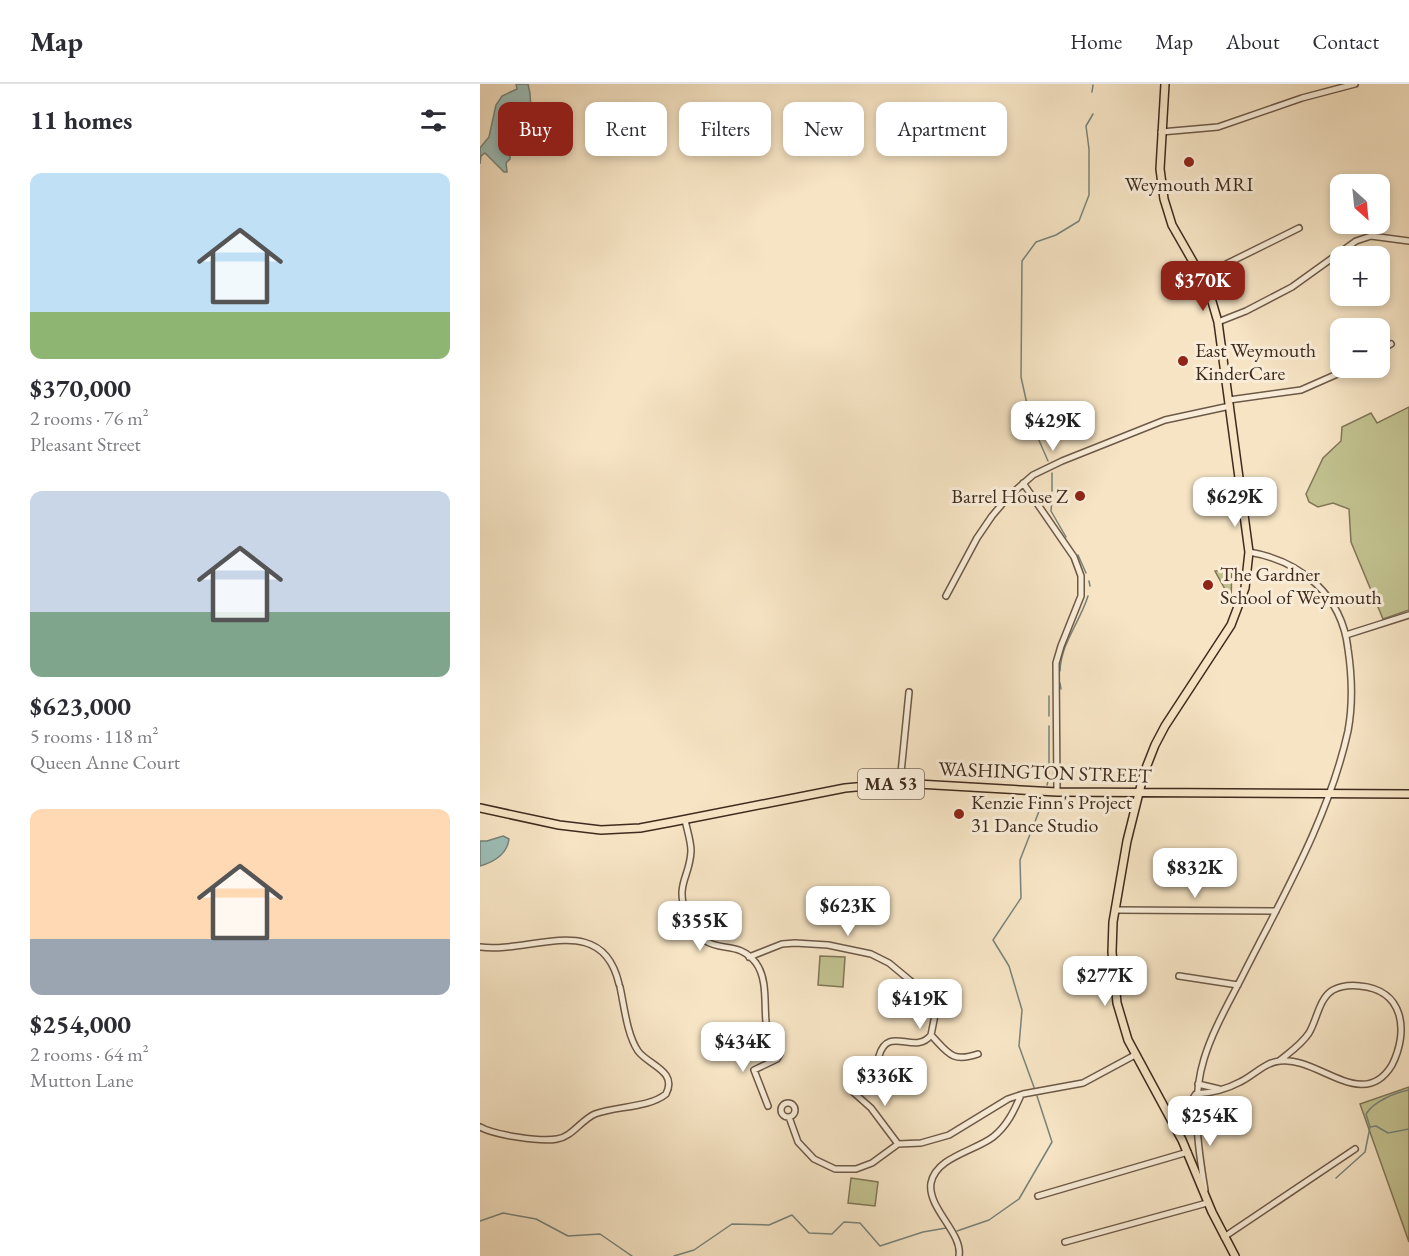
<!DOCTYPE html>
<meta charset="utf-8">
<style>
body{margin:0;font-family:"EB Garamond",serif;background:#f7f7f7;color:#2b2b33;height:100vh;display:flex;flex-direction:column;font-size:22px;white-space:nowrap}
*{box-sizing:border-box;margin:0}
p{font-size:20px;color:#7c7c81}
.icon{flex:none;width:33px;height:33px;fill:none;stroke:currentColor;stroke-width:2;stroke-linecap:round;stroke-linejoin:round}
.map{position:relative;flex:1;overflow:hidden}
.sheet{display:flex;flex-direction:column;background:#fff;width:480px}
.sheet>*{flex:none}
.top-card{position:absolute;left:18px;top:18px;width:570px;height:54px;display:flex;gap:12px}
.needle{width:39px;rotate:153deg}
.tools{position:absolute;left:850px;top:90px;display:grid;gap:12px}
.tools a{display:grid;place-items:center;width:60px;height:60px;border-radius:12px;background:#fff;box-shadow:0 3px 9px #0003;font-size:30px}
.price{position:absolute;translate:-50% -51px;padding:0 14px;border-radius:12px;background:#fff;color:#222;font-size:20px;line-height:39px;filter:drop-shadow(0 2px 3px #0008)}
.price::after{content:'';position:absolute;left:50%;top:36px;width:18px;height:14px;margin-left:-9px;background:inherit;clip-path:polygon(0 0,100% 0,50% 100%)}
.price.on{background:#8f2418;color:#fff}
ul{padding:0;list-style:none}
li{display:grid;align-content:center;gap:12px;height:318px;padding:0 30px}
li span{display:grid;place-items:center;height:186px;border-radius:12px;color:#555}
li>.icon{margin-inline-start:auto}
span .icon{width:108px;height:108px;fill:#fffc;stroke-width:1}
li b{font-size:26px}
h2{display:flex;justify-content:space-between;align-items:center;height:72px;padding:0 30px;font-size:26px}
.pill{padding:0 21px;border-radius:12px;background:#fff;box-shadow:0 3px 9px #0003;font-size:21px;line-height:54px}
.pill.on{background:#8f2418;color:#fff}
header{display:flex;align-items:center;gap:36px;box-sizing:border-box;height:84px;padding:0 30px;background:#fff;border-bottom:2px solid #e1e1e2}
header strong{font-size:28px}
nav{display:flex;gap:33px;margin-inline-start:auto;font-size:21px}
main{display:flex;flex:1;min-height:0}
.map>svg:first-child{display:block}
.green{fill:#c2c290;stroke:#807657;stroke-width:1.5}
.water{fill:#9dbeb7;stroke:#77837a;stroke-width:1.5}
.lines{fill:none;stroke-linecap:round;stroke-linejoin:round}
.stream{stroke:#77837a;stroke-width:1.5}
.minor-casing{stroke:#6d5948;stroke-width:8}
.major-casing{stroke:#3f2b1e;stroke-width:10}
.minor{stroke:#f9edd9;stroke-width:5}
.major{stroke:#f6e4c4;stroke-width:7}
.poi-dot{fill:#8f2418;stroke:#f9edd9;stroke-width:2}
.labels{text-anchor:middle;stroke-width:6;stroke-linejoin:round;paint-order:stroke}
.shield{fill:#f9edd9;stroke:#776556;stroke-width:1.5}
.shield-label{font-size:18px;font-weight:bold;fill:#3f2b1e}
.poi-label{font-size:20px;fill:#3f2b1e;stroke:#f9edd9;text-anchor:start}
.street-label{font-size:20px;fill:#3f2b1e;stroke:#f9edd9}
</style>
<header>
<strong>Map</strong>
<nav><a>Home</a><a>Map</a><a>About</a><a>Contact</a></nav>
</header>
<main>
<section class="sheet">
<h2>11 homes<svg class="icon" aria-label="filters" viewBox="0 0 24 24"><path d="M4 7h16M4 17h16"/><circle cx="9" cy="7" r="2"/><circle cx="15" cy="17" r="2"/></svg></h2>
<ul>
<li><span style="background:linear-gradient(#bfe0f5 75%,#8fb573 0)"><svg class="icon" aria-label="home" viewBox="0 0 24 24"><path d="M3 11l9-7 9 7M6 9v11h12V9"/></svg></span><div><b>$370,000</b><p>2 rooms · 76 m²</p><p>Pleasant Street</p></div></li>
<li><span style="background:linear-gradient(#c9d6e8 65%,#7fa58c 0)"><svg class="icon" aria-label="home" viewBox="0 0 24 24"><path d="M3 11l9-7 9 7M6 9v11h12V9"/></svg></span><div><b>$623,000</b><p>5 rooms · 118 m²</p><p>Queen Anne Court</p></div></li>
<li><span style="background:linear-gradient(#ffd9b3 70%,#9aa5b1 0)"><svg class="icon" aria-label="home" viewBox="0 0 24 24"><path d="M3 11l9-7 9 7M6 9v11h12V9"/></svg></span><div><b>$254,000</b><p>2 rooms · 64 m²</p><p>Mutton Lane</p></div></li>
</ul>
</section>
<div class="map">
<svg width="929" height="1172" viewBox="0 0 929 1172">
<rect width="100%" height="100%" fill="#f6e4c4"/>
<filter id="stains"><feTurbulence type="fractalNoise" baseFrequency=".00333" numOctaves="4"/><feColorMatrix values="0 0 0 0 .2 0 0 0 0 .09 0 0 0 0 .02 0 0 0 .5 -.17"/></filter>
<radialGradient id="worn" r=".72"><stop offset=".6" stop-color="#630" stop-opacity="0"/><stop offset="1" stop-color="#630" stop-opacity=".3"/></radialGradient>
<path class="green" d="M929,323v203l-26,9 -32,-77 -2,-33 -16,-6 -15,4 -9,-5 -3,-8 17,-36 18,-17 1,-14 29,-14 6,10z
M752,485l-1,31 -16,-29z
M340,872l25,1 -2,30 -25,-2z
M929,1003v155l-49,-138z
M371,1094l27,4 -3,24 -27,-3z"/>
<path class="water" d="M36,0h12c3,11 4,23 -1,33l3,8 -5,4 -9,-3 -6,2 3,17 -3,7v7l-4,4 1,9h-3l-19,-19 -4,3 -1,8v-16l9,-11 7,-32 6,-9 15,-7z
M23,752l6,3c-2,16 -15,23 -29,27v-25h7z"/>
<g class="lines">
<path class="stream" d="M612,8l1,-7
M568,377l-17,-39 -10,-45 1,-116 14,-19 20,-7 23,-14 10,-26v-46l-3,-23 7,-12
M572,389v18
M572,415l-1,12 15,26
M598,471l8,18
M609,497l1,5
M580,587c1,-28 20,-49 28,-75
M580,599l1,6
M569,632v-20
M567,701l2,-7v-52
M555,1006l-16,-44 3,-36 -13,-44 -16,-26 28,-42 -1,-38 23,-59
M890,1043l6,-1 12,7 21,-4
M856,1094l29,-26 5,-25 -4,-13c7,-12 30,-22 43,-24
M0,1137l23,-8 33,6 32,17 32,-2 32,22
M477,1147l32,-11 30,-21 33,-57 -15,-46
M194,1172l20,-6 38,-26 37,1 23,-10 17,18 23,1 12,-12 16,1 20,23 43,-14 23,-4"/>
<defs>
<path id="minor" d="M681,48l57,-5 84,-29 53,-14
M722,192l97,-48
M738,238l28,-11 46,-24 64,-46 15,-5 38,5
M900,267l11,-7
M749,316l72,-10 50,-22
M543,399l51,74 7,19v20l-20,50 -5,17 1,129
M466,512l31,-58 15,-22 17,-20 24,-21 29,-14 103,-41 65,-14
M866,551l63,-20
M420,699l9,-91
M205,736c2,10 6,21 6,31 -1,26 -16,33 -5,62 20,52 47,20 70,50 13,18 7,46 11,67 2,10 10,16 13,24l-3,5 -23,11 14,36
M635,826l161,1
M0,863c51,7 122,-37 139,37
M269,873l33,-13 13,-1 33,2 43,9 18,9 41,34 6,13 -5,25
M699,892l59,9
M399,972c9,-32 36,0 52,-21 17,18 21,28 47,19
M718,1000l21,5
M373,1008l18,16 27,36
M716,1010c14,-1 31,-5 44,-12 13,-6 25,-20 40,-21 38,-5 83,52 112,4 17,-34 12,-75 -32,-79 -8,-1 -19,0 -27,4 -14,8 -16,30 -24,43 -8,12 -19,19 -30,28
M301 1026a7 7 0 1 1 14 0a7 7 0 1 1-14 0Z
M309,1033l9,25 16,17 21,10h21l16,-6 26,-19 23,-1 28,-8 59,-36 15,-5 60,-11 52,-28
M691,1035l14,-8 10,-16
M0,1043c14,8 61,15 77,12 15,-2 24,-19 38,-25 20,-8 54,-6 71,-20 12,-23 -18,-29 -28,-43 -11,-16 -14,-46 -18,-64
M696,1044l12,-8 8,-12
M725,1106c-7,-42 -14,-89 -1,-131 9,-30 26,-58 40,-86 39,-77 85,-156 104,-242 5,-27 4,-55 0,-82 -6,-53 -46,-88 -99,-97
M558,1112l150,-44
M744,1153l131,-88
M585,1158l142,-39v-4
M479,1172c4,-23 -32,-48 -28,-73 5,-26 44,-32 62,-46 14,-11 21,-26 28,-42"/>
<path id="major" d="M685,0l-5,85 4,30 8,26 36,63 10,34 31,230 -4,36 -14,37 -66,101 -10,19 -11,28 -17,68 -14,81 -1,30 5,51 11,37 54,100 30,72 23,44
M0,724l79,17 42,5 39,-2 32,-6 173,-34 55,-5 157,9 352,2"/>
</defs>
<use href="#minor" class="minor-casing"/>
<use href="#major" class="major-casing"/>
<use href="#minor" class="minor"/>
<use href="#major" class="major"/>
</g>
<g class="poi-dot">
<circle cx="709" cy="78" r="6"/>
<circle cx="703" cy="277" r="6"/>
<circle cx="600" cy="412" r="6"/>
<circle cx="728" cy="501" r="6"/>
<circle cx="479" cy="730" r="6"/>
</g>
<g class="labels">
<rect class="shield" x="378" y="685" width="66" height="30" rx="4.5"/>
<g class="shield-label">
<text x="411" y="706">MA 53</text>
</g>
<g class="poi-label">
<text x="709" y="107" text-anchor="middle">Weymouth MRI</text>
<text x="715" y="273">East Weymouth<tspan x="715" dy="23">KinderCare</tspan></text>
<text x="588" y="419" text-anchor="end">Barrel House Z</text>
<text x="740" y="497">The Gardner<tspan x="740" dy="23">School of Weymouth</tspan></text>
<text x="491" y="725">Kenzie Finn's Project<tspan x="491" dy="23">31 Dance Studio</tspan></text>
</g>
<g class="street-label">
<text transform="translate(565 688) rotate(2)" y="7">WASHINGTON STREET</text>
</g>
</g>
<rect width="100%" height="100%" filter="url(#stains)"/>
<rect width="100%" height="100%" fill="url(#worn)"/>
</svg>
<div class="tools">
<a><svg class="needle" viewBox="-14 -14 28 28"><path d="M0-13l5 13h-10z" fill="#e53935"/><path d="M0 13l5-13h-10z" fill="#7c7c81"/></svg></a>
<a>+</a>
<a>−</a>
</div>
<b class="price on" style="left:723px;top:228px">$370K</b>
<b class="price" style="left:573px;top:368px">$429K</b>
<b class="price" style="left:755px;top:444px">$629K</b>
<b class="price" style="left:715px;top:815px">$832K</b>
<b class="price" style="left:368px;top:853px">$623K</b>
<b class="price" style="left:220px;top:868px">$355K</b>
<b class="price" style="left:625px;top:923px">$277K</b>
<b class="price" style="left:440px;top:946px">$419K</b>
<b class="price" style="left:263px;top:989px">$434K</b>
<b class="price" style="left:405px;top:1023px">$336K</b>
<b class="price" style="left:730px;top:1063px">$254K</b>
<div class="top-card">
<a class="pill on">Buy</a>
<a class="pill">Rent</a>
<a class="pill">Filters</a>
<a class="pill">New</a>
<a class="pill">Apartment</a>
</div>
</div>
</main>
